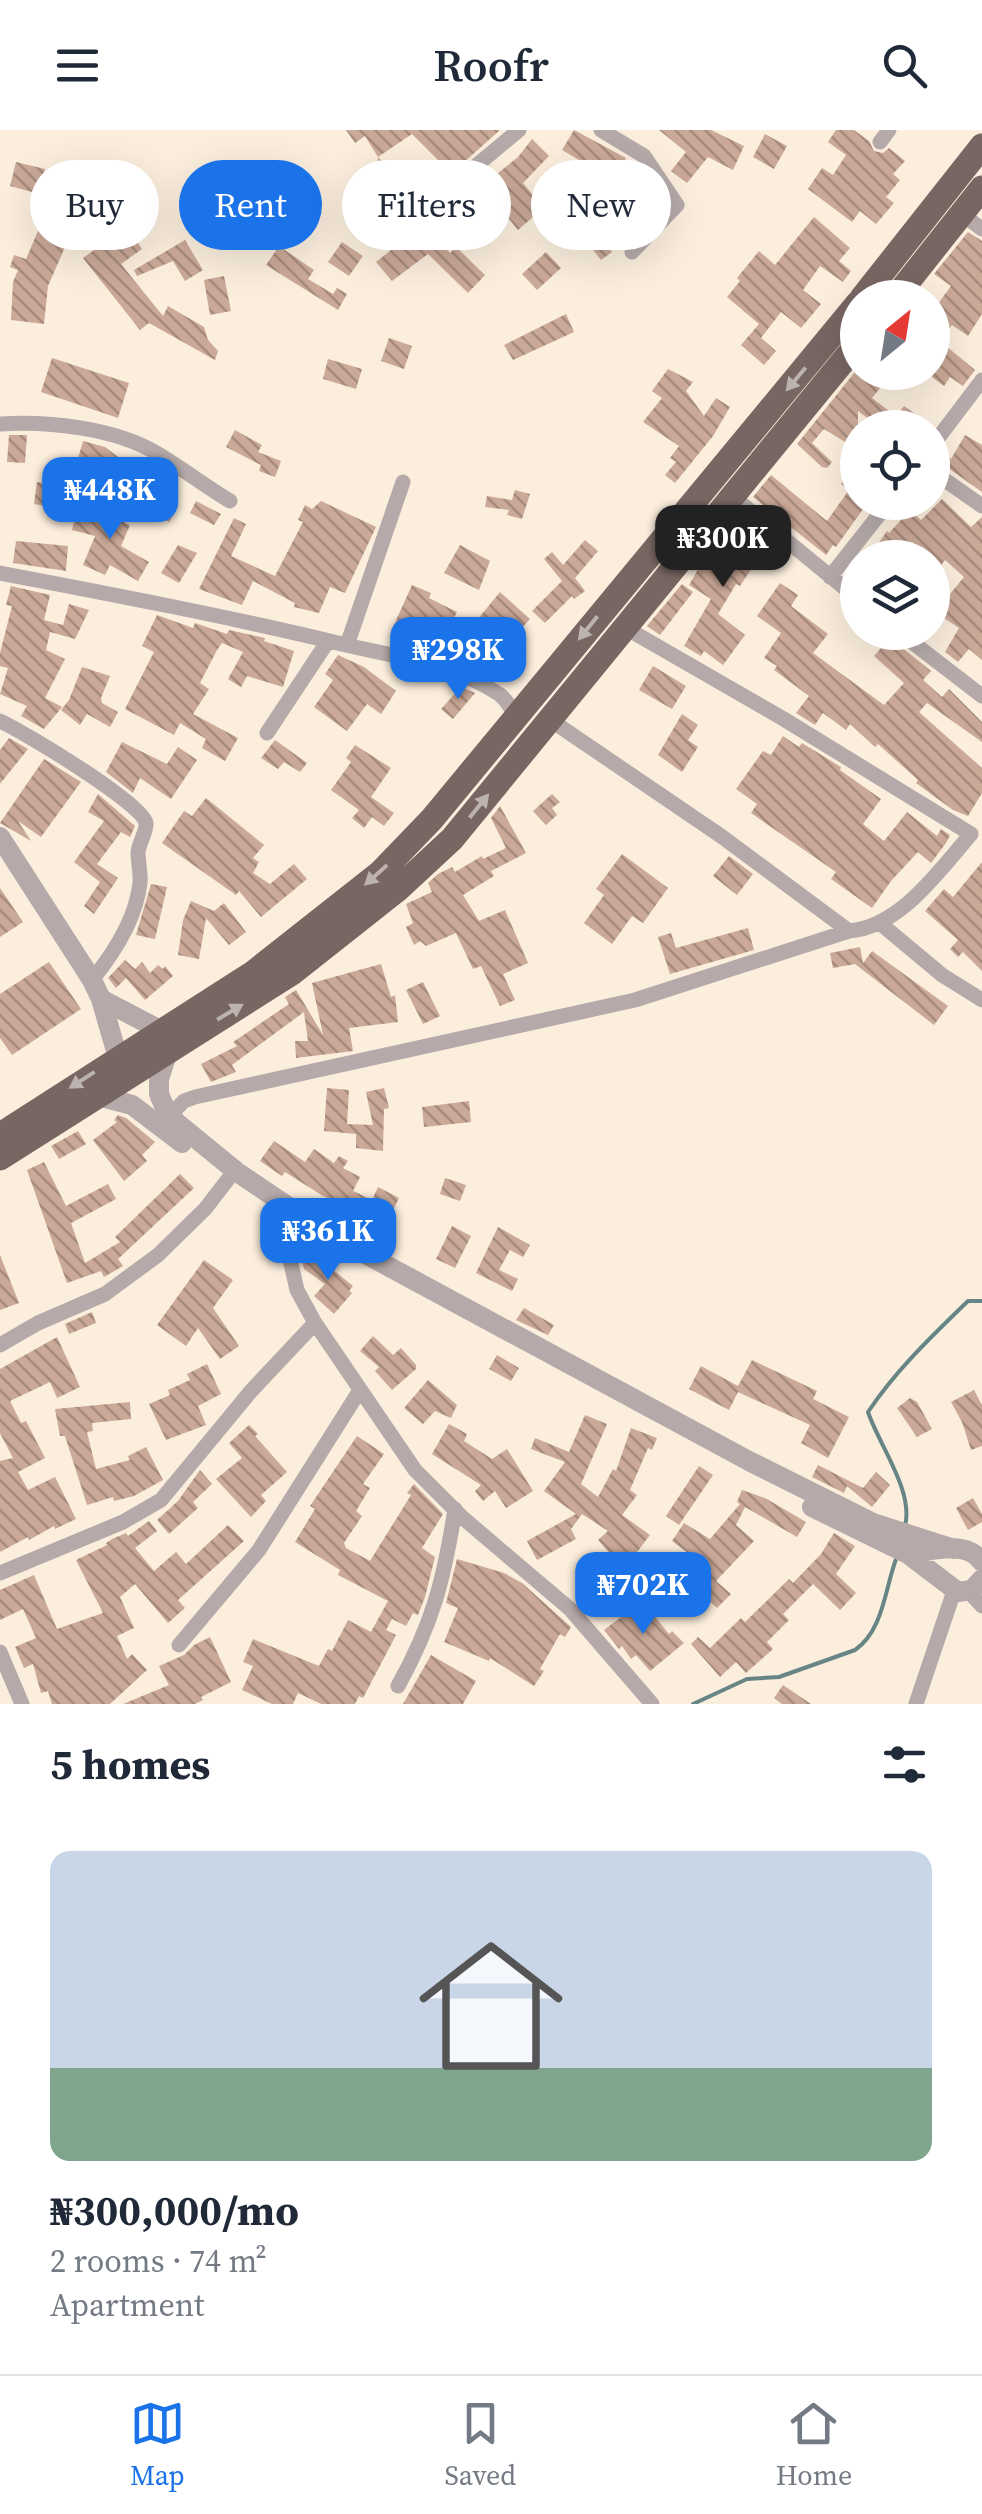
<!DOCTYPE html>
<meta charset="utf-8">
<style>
body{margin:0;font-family:"Source Serif 4",serif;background:#f2f2f3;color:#1f2937;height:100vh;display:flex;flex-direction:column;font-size:38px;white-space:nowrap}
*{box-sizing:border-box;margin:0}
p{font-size:32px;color:#747a83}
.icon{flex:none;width:55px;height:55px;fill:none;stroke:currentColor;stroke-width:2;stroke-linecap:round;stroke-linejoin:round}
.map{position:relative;height:1574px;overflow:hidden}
.details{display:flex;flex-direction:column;background:#fff;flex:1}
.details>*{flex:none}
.hud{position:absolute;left:30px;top:30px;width:922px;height:90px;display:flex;gap:20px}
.needle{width:65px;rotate:30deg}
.buttons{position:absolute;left:840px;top:150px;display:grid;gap:20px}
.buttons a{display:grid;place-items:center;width:110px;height:110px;border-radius:50%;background:#fff;box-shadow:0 10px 40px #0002;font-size:50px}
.price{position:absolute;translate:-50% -85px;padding:0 22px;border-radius:20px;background:#1a73e8;color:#fff;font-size:32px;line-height:65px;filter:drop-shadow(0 2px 5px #0008)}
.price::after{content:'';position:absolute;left:50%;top:60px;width:30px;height:22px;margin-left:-15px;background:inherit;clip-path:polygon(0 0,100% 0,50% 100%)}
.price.on{background:#222;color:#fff}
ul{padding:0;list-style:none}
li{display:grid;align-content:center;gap:20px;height:530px;padding:0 50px}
li span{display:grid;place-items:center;height:310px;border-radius:20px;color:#555}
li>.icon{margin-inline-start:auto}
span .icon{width:180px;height:180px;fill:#fffc;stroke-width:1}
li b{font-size:42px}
h2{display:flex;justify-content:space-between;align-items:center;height:120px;padding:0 50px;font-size:42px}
.tag{padding:0 35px;border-radius:45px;background:#fff;box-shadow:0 10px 40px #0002;font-size:35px;line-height:90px}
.tag.on{background:#1a73e8;color:#fff}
header{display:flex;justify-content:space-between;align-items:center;height:130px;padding:0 50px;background:#fff;font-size:45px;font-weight:600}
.menu{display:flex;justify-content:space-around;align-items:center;height:140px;border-top:2px solid #e0e1e3;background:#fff;font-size:28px;color:#747a83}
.menu a{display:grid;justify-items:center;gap:5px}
.menu .on{color:#1a73e8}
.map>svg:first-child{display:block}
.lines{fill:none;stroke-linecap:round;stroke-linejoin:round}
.stream{stroke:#688586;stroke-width:4}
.building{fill:url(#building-back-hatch)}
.minor{stroke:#b5aaa9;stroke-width:15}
.tertiary{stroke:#b5aaa9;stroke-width:20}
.trunk{stroke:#786662;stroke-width:25}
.oneway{fill:#bcb2b0}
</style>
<header><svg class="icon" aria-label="menu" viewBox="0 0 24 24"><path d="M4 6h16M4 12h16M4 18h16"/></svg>Roofr<svg class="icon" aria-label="search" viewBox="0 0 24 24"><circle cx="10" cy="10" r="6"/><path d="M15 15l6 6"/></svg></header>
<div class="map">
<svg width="982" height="1574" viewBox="0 0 982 1574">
<defs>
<pattern id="building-back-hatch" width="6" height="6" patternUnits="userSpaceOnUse" patternTransform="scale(2.5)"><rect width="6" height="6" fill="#cba998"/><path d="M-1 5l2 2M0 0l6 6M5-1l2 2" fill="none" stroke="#a68b7d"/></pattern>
</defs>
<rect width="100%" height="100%" fill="#fbeedd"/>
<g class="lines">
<path class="stream" d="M905,1396c9,-35 -26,-81 -37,-114 28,-42 64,-76 100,-111h14
M693,1574l54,-25 32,-2 76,-27c28,-19 30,-61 41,-91"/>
</g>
<path class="building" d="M346,0h154l-65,58 -10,-11 16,-14 -29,-29 -34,23 51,53 -8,7 29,36 6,-6 29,28 -17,18 -40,-39 -36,27 -16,-19 35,-28 -37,-43 4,-34 -13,-21 -10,7z
M574,0l52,28 -13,22 -51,-30z
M659,0h52l33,16 -11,24 -25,-13 -21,26 -16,-12 15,-19z
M836,0h18l15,11 5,10 9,2 6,-5 16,13 -12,13 7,6 -14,17 8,6 -18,21 -16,-13 -8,11 -44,-33 14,-21 11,7 13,-20 -18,-13z
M765,4l22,12 -13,23 -21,-12z
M532,9l17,17 -26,27 24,29 5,-4 3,3 16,-13 14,17 -16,14 4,4 -15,13 -24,-30 -16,14 -36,-44 36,-29z
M16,32l29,7 -1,4 31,16 -7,14 -28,-14 -1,5 -29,-8z
M631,62l16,17 10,-10 5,5 -29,31 -8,-8 -3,3 -15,-17z
M75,66l31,16 -11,20 -30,-17z
M814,87l36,31 -11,13 12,10 -8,11 -23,-16 -17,24 18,14 -20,24 -20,-16 -20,26 15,13 -12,14 -23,-20 18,-21 -32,-27 13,-16 -3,-3 22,-27 16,14z
M124,92l18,27 -21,15 42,52 5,-10 36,21 4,13 10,11 -3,9 -66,-37 -9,7 -57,-72 14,-10 -4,-5z
M41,94l23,10 -4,11 5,2 -17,39 -4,38 -33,-4 2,-38 5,-12 -8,-3 4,-12 12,4z
M597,102l15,20 -11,8 -15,-19z
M968,102l14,9v73l-14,22 -16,-11 -12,16 35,29 -12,16 -13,-9 -6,9 -12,-9v-65l19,-26 -17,-12z
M185,110l18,30 -18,11 -12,-20 -36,15 -3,-6z
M342,112l21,14 -14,20 -21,-14z
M279,116l35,24 -6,9 25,15 4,-6 10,6 -9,16 -72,-45z
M546,122l15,16 -24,22 -15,-16z
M224,146l7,35 -21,4 -6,-35z
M566,184l8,18 -61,28 -9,-15z
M389,208l23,8 -8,23 -23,-8z
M52,228l77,25 -11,35 -77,-26z
M328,229l34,10 -6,20 -33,-10z
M668,239l25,13 -7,9 18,25 12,-18 14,9 -17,29 -38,47 -10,-8 11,-13 -6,-4 9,-12 -36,-24 19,-24 -10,-7z
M855,242h38l-21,26 24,18 8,-10 14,10 -7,12h-30l-23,-17v39l-34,-21 -12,14 20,19 -5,6 -5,-1 -25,-23z
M235,300l27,15 -4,7 23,9 -6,16 -16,-6 2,-6 -35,-18z
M9,305h18l-2,28 -18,-1z
M965,305l17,10v47l-41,-29 6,-8 4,4z
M83,311l22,6 39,30 2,-3 12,7 -8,12 28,13 -9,16 -35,-22 3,-12 -43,-23 -3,9 -16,-5z
M858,332v40h10l-32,45 -3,-2 -7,10 -73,-58 18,-22 56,46 22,-31 -8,-6z
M37,352l28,5 -4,22 -27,-5z
M515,360l15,4 -8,25 -15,-4 2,-5 -24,-3 2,-11 25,4z
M112,365l15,3 -13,20 16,7 -9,21 28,16 -11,19 -28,-16 -5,10 -22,-10 12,-29 -23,-6 4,-16 23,6z
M942,369l29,28 11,-10v143l-13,-11 -11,13 -13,-10 14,-24 -27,-18v-20l14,9 18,-22 -19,-17 -13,17v-19h-64l19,-27 2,2 21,-23 11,10z
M196,371l25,13 -7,11 -24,-12z
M321,371l55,26 -31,66 -15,-6 -11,26 -25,-6 1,-4 -42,-22 -11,24 -43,-16 35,-71 12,6 -15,32 44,20 28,-54 -5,-2 7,-15 7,4z
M734,390l34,24 -28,42 -4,-2 -18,30 27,21 -22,30 -19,-14 -3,5 -17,-10 27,-47 -22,-14 11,-19 -2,-1z
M585,410l13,11 -23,27 10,13 -11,8 -2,-3 -27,27 -13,-12 30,-30 -18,-22 8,-7 11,13z
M16,411l52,5 -2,25 -53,-8z
M178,415l19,8 -18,30 -18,-10z
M460,415l30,16 -11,29 -35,-17z
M780,453l18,12 -7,11 37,28 -15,19 71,52 20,-22 -30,-27 16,-18 41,33 -8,9 19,17 7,-8 33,33v20l-55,-39 -8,9 63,56v25l-14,23 -15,-6 -37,-27 2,-3 -40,-36 -3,3 -25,-23 -4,6 -23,-17 -8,12 -19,-12 13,-17 -35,-26 3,-4 -13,-8 17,-25 -24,-17z
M682,454l11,8 -33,43 -13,-9z
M412,455l19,8 -2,5 28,14 -22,42 -19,-5 4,-11 -27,-11z
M11,456l39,9 -6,25 19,5 6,-21 20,6 -14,29 -25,-7 -4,18 19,9 -20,39 17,9 -18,22 -23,-13 6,-10 -27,-12 8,-26 -8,-2v-13l12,-47 -6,-1z
M500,462l30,27 -28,31 20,18 -7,7 -32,-28 -8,9 -16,-14z
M157,485l36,13 2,-5 32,11 2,-4 36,8 -1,3 30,10 -11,36 -36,-11 -6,11 -13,-8 15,-27 -21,-9 -5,7 -17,33 9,6 -16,25 45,24 -13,23 -23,-13 4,-9 -26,-16 -6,12 -49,-26 29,-57 -12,-6z
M338,525l26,12 32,24 -15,23 -14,-10 -20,27 -33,-24 19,-27 -8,-6z
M653,536l33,20 -14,23 -33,-19z
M82,537l28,9 -9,22 1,5 16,9 -8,15 -23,-13 -7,11 -19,-15 8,-10z
M461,557l14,6 -22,26 -12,-10z
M682,584l16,11 -10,15 10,7 -16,25 -24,-17z
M783,606l16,11 3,-4 39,24 -1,3 41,29 -18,25 21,17 23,-29 30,24 4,-7 9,6 -4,8 -15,20 -13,-11 -27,29 -19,27 -41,-29 5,-7 -85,-59 6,-9 -21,-15 27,-38 8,4z
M9,608l19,11 -28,35v-34z
M275,610l32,23 -7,9 -16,-10 -6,7 -17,-11z
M122,612l45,22 11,-17 19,13 -26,39 -31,-21 -7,15 -27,-21z
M355,615l36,23 -20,29 23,16 -10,13 -12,-9 -8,11 -12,-10 7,-8 -28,-20 20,-28 -5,-4z
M44,629l37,23 -40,55 -23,-16 13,20 -31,-18z
M98,664l37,32 -5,11 -9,-5 -24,32 21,14 -24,36 -10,-8 16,-24 -26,-20 30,-41 -16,-9z
M552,664l8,8 -8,6 5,7 -11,10 -13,-14z
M206,668l58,47 -11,13 6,4 -6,11 17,11 24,-20 13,15 -46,38 -22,-26 -3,4 -74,-52 22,-32 8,5z
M500,676l26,47 -35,18 3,5 -31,19 16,26 26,-11 23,53 -25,11 12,26 -15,6 -19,-40 -8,3 -17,-36 -30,13 -6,-5 -6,4 -8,-18 7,-4 -7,-19 26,-12 -4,-9 10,-9 14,-7 3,5 27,-16 1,3 23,-11 -15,-30z
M622,724l46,34 -25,35 -11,-7 -20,28 -28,-21 20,-28 -8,-6z
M729,726l24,18 -16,21 -24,-19z
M982,732v109l-19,-19 -5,5 -8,-8 8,-9 -33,-29 19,-22 9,8z
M151,754l16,3 -12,52 -19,-4z
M0,758l23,34 -23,15z
M191,771l23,10 10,-8 22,29 -17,13 -23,-27 -7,41 -21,-4 5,-35z
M748,798l6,22 -84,24 -12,-37 13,-4 5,15z
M860,817l3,16 9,-12 76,55 -14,19 -79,-61 -22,4 -3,-15z
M125,830l10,9 7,-7 8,11 8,-8 5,4 2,-3 8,10 -28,24 -19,-22 -10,10 -8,-10z
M49,832l32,47 -69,46 -12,-17v-44z
M381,834l10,33 4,-2 3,27 -49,6 4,23 -57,7 -1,-17h13l-4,-29 -72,53 4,7 -25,10 -10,-18 36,-18 -4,-4 56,-38 -4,-7 11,-7 27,45 -11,-52z
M423,852l17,34 -17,8 -17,-34z
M327,958l22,2 -2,34 26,1 -7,-33 18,-4 5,20 -5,1 -1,42 -27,-3v-14l-32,-3z
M469,971l2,21 -47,5 -2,-20z
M118,985l8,3 29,24 -13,13 5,6 -23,20 -31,-41 24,-18 -3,-2z
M78,1001l8,13 -27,15 -8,-13z
M274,1011l31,21 9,-13 20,14 5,-7 9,5 -5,7 17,9 -7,14 19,9 6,-13 21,11 -22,45 -17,-9 4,-7 -20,-9 5,-11 -26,-11 -38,-24 -3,4 -22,-15z
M44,1032l22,44 42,-22 8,15 -45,24 14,40 35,-21 -5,-5 65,-63 14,14 -76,71 5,7 -19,11 -3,-6 -34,12 -40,-113z
M445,1048l21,7 -6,16 -20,-7z
M452,1096l19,10 -16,32 -19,-9z
M498,1097l32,18 -7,12 -13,-7 -11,20 19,9 -6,12 -36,-18z
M309,1120l44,36 -4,5 3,2 -18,21 -20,-18 11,-12 -21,-15 -2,-9z
M0,1125l19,48 -19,7z
M204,1130l29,20 -20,28 26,38 -19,13 -22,-31 -12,18 -29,-21z
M524,1178l30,17 -6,10 -32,-15z
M92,1182l4,11 -27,11 -4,-10z
M373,1206l20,19 8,-7 15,17v4l-24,21 -17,-19 4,-4 -19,-16z
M57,1207l23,50 -23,11 -7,-16 -40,19 11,22 5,-2 19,37 -27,14 10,18 27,-13 21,42 -21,10 -1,-3 -25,14 -1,-3 -28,15v-91l13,-3 -13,-25v-64z
M497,1225l22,13 -8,13 -22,-12z
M752,1230l65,31 -4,8 36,18 -21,41 -27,-15 9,-18 -72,-33 -9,18 -40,-21 12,-23 37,20z
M207,1234l14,30 -23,12 8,19 -40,15 -17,-36 21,-9 -2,-5 22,-10 -3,-6z
M428,1250l29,25 -6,13 -16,-7 -12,13 -19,-16z
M974,1260l8,15v41l-11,4 -9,-28 -11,-20z
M910,1268l7,4 15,27 -15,8 -20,-29z
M130,1272l1,17 -39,4 1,8 -6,1 9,37 34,-9 -2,-4 18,-9 17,33 -29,16 -20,5 -1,-4 -26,8 -22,-69h-5l-5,-27z
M585,1285l22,9 -26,60 17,13 15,-28 3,2 15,-43 26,10 -5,12 -4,-2 -18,42 7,5 -15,20 28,20 -13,17 -16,14 -23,-26 10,-9 -26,-17 -11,15 5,10 -39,21 -10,-19 49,-27 -32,-23 21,-29 -34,-13 4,-11 34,14z
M449,1294l18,10 -3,7 28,18 15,-10 26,42 -27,17 -11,-17 -12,10 -8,-10 6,-6 -49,-31z
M249,1295l9,9 -3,2 32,36 -26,23 5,6 -15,16 -35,-38 26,-21 -13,-15z
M357,1306l27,18 -21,30 7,4 -14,23 6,5 -18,27 2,5 24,13 41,-66 -4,-2 7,-9 29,30 -21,34 13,9 -10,40 -7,18 -5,-2 -7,13 -14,-7 -6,11 10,5 -33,63 -4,-2 -4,8h-34l-23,-11 -5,11h-21l-30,-14 11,-24 -10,-4 10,-23 66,27 9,-17 4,2 16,-31 23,12 17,-31 -50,-26 2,-5 -45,-28 20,-33 -5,-3z
M818,1335l45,23 13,-16 14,13 -18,22 -25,-21 -3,7 -32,-16z
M699,1336l14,9 -34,50 -13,-9z
M200,1340l12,14 -19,18 5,6 -29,26 -12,-14 21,-19z
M742,1360l23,8 41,24 -9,15 -52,-30 -9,18 18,16 -38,40 15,13 -14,14 -21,-19 16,-18 -40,-30 12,-18 26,16 30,-35 -3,-2z
M973,1368l9,16v8l-14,8 -12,-22z
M149,1391l8,10 -22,17 19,23 22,-19 10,12 42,-39 16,16 -66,59 7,8 -17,15 -33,-39 -15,13 14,31 -17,8 10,23 5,-5 15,16 -37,34h-58l-4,-13 -7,2 -8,-29 -9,4 -9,-21 21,-9 -13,-29 -23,11v-30l34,-15 23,54 46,-16 -27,-53 31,-15 -1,-2 6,-4 14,-6 2,3z
M834,1403l21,13 -19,28 20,19 -16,17 -27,-26 -30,30 6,6 -22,22 6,7 -27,24 -10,-11 -16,15 -29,-33 7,-7 12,11 31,-30 4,4 44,-43 4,4 28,-29z
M457,1429l47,14 18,10 49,44 -6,10 -5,-3 -20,35 4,2 -10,15 -44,-28 -1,3 -45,-19 14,-34 -12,-5z
M642,1471l27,33 3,-3 12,12 -34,28 -14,-16 -5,4 -9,-13 -3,3 -15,-19z
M210,1507l21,45 -30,15 2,3 -8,4h-72l46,-19 -10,-19 25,-11 10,-10z
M431,1525l45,26 -13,23h-60z
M783,1555l28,19h-29l-8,-6z"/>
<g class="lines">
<path class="minor" d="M601,0l43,26 33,49 -45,47
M880,12l9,-12
M447,60l72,-60
M963,85l19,14
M0,294c49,-3 116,4 158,30 25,15 47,32 72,47
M932,316l50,-66
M932,341l50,35
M731,365l127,104
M0,443c116,22 231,44 346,72 52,12 107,19 153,49 9,7 13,15 17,25
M830,447l59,-75
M899,502l83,64
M347,515l56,-163
M549,589l172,117 128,95
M0,591c24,11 142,82 146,102 1,8 -7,20 -8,29 0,11 3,21 2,31 -4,36 -26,70 -48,97
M267,603l61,-92
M881,794l61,51 40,25
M170,985l14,-14 11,-4 440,-97 214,-69c51,-4 90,-60 122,-97l-189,-116 -158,-91
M286,1089l1,27 10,44 18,33 100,147 48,48 107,91 82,95
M0,1215l38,-22 67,-29 53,-39 47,-46 24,-31
M0,1443l123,-51 38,-22 90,-109 64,-68
M968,1461l14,15
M179,1515l80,-95 101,-160
M0,1522l22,52
M398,1556c35,-63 46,-107 57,-177
M916,1574l38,-113"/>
<path class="tertiary" d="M0,707l92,143 9,19 17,59
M101,869l59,31
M169,918l-10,31v15l6,14 12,15 60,49 95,64 417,225 124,62 81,26
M98,966l34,9 50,38
M812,1377l96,47
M982,1432c-16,-23 -50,-11 -74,-8l50,38 14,-2 10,-11"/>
<path class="trunk" d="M862,168l120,-152
M895,168l87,-110
M0,1005l253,-162 128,-101 51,-53 426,-516
M0,1028l292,-185 105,-83 55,-51 406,-496"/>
</g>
<defs><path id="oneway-solid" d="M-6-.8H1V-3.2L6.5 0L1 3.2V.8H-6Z" transform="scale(2.5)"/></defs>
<g class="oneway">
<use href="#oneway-solid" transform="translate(796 249) rotate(130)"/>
<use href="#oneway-solid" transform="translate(588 498) rotate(129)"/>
<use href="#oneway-solid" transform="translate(479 676) rotate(-51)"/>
<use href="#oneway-solid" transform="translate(376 745) rotate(138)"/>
<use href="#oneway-solid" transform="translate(230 882) rotate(-31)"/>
<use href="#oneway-solid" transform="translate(82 950) rotate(147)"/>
</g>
</svg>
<div class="buttons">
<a><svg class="needle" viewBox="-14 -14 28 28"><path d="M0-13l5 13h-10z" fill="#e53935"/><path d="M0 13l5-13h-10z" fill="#747a83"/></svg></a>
<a><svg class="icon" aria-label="locate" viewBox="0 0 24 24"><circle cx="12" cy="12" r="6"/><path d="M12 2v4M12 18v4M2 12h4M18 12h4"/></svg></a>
<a><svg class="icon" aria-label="layers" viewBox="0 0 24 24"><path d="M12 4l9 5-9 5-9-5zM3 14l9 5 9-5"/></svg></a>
</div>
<b class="price" style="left:110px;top:412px">₦448K</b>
<b class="price on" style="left:723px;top:460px">₦300K</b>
<b class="price" style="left:458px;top:572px">₦298K</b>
<b class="price" style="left:328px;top:1153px">₦361K</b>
<b class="price" style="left:643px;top:1507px">₦702K</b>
<div class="hud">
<a class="tag">Buy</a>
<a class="tag on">Rent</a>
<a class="tag">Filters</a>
<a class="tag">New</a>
</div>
</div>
<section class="details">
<h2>5 homes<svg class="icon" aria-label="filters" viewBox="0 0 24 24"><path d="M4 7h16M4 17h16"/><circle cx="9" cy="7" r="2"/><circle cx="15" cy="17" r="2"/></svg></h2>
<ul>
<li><span style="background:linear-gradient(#c9d6e8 70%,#7fa58c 0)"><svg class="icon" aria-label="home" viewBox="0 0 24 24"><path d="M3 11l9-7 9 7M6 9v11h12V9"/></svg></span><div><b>₦300,000/mo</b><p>2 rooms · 74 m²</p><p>Apartment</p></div></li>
</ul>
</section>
<nav class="menu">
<a class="on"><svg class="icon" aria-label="map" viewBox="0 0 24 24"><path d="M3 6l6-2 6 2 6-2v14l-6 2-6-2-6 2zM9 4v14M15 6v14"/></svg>Map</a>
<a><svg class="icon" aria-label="saved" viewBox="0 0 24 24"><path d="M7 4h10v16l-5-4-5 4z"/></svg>Saved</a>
<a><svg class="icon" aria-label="home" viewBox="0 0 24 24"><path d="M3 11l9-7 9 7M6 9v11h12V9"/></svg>Home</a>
</nav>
